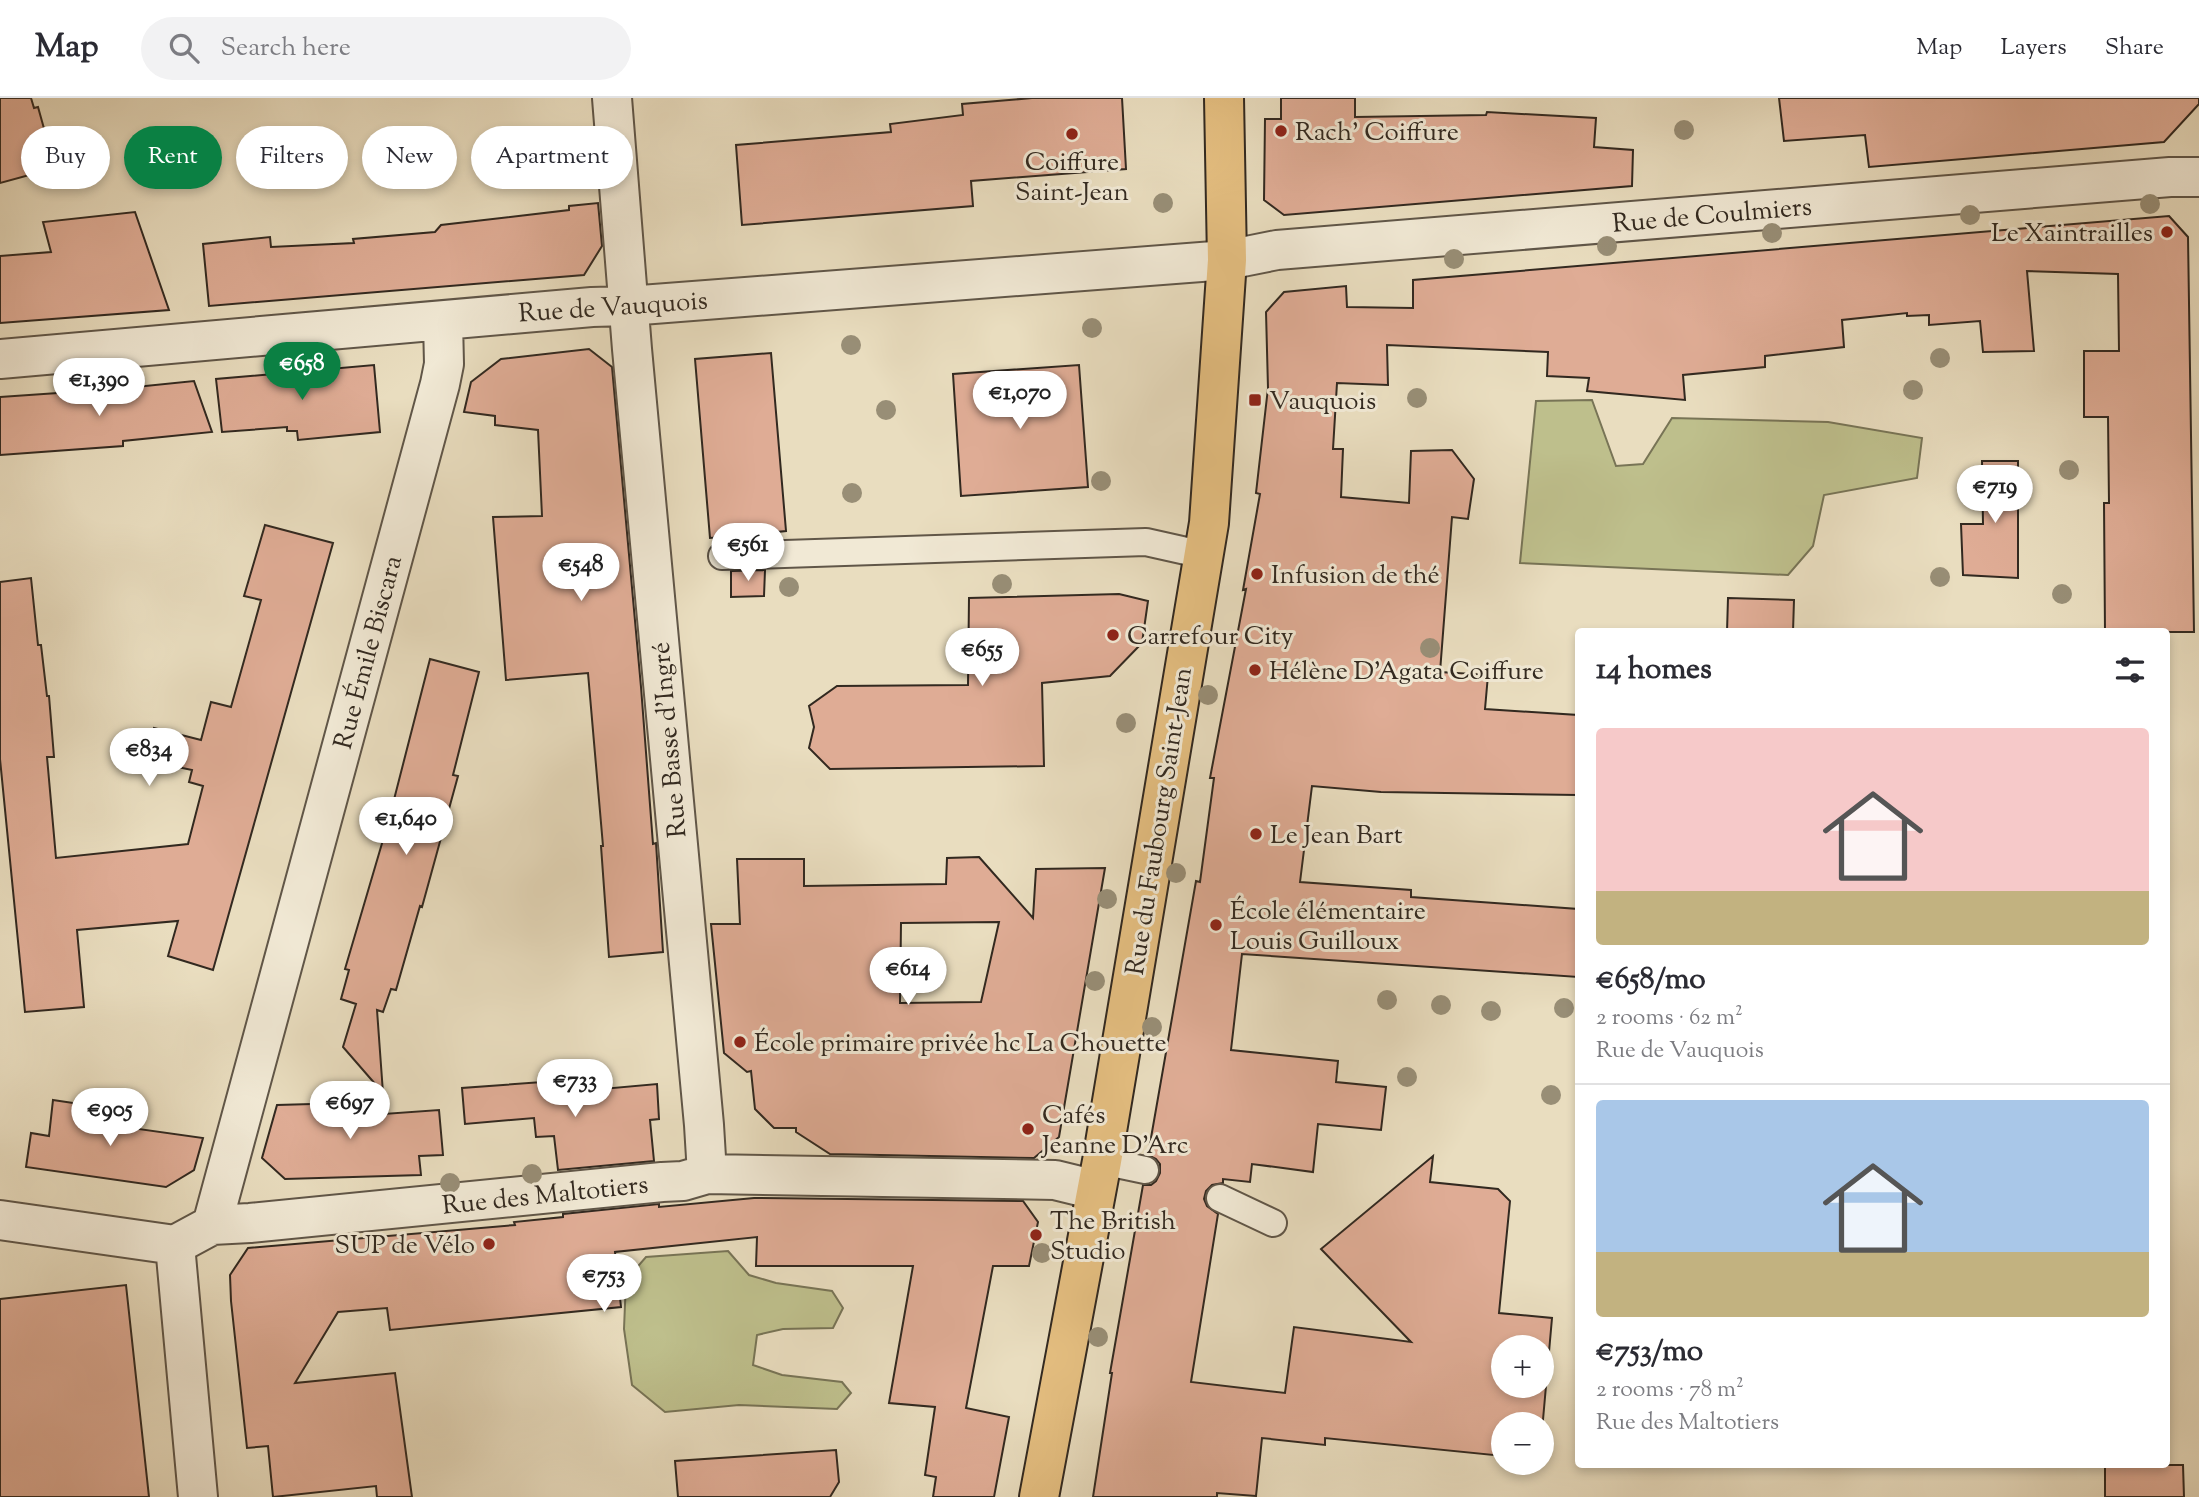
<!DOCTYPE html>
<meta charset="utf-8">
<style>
body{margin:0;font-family:"Sorts Mill Goudy",serif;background:#f2f2f3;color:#2b2b33;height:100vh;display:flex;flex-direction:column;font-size:26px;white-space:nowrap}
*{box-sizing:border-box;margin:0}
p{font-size:23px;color:#7c7c81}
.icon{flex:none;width:38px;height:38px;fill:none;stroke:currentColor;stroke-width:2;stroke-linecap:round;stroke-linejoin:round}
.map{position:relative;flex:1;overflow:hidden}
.details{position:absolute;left:1575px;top:530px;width:595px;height:840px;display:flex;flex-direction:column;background:#fff;border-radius:7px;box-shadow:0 4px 10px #0003}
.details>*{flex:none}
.banner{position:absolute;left:21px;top:28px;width:665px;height:63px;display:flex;gap:14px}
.controls{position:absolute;left:1491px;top:1237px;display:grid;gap:14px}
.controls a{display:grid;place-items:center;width:63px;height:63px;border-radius:50%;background:#fff;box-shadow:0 4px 10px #0003;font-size:35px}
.price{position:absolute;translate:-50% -60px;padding:0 16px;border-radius:24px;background:#fff;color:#222;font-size:23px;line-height:46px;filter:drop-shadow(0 2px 4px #0008)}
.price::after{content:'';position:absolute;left:50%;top:42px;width:21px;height:16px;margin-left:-10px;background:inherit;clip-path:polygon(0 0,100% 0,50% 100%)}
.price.selected{background:#0b8043;color:#fff}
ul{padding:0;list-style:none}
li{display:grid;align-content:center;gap:14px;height:371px;padding:0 21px}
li+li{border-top:2px solid #e1e1e2}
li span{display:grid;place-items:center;height:217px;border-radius:7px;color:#555}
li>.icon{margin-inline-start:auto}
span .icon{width:126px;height:126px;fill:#fffc;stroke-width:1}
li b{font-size:30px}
h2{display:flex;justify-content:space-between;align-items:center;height:84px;padding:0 21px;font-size:30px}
.tag{padding:0 24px;border-radius:32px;background:#fff;box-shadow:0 4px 10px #0003;font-size:24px;line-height:63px}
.tag.selected{background:#0b8043;color:#fff}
header{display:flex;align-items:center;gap:42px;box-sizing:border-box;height:98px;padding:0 35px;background:#fff;border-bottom:2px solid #e1e1e2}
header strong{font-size:33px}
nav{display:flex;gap:38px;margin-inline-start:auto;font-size:24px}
.search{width:490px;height:63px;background:#f2f2f3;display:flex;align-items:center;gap:18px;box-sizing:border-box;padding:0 24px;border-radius:38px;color:#7c7c81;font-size:26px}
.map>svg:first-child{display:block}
.green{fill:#bebf8c;stroke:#787456;stroke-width:2}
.building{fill:#dfac95;stroke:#322920;stroke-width:2;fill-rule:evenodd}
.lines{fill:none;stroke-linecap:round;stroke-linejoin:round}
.service-casing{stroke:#605648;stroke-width:30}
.minor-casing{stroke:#605648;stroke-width:42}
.primary-casing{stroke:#322920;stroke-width:42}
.service{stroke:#f1e9d5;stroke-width:26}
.minor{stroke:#f1e9d5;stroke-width:38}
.primary{stroke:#e4be80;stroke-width:38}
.tree{fill:#988e76}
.poi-dot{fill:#8f2418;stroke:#f1e9d5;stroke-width:2.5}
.labels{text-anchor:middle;stroke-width:6;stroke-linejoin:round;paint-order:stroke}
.poi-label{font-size:26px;fill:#322920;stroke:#f1e9d5;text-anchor:start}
.street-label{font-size:26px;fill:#322920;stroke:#f1e9d5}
</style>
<header>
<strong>Map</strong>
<div class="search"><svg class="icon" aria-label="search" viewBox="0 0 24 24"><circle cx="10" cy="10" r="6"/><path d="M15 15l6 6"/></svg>Search here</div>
<nav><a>Map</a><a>Layers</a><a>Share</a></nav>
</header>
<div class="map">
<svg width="2199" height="1399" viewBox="0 0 2199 1399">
<rect width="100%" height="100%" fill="#e9ddbf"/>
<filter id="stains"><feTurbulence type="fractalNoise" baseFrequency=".00286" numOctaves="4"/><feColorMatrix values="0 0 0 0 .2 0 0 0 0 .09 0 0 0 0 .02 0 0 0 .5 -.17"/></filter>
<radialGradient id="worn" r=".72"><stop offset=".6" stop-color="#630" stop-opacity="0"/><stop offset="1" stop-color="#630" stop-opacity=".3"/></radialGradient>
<path class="green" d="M1592,302l24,66 27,-2 29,-46 156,4 94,16 -5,40 -93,17 -11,51 -25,29 -268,-12 16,-162z
M728,1153l21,24 27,8 56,8 11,17 -10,20 -50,1 -26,6 -4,30 29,10 60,7 9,11 -14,16 -98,-4 -74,7 -33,-27 -8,-56 2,-49 20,-23z"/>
<path class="building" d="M0,0h31l3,10 4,-1 17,61 -55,15z
M1032,0h90l4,71 -155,12 2,25 -231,19 -6,-80 155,-13 -1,-8 73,-9 -1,-11z
M1281,0h74v19l131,-2 1,-3 109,6 -2,29 39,3 -1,36 -348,29 -20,-15 1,-81h16z
M1779,0h420v6l-35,38 -295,25 -4,-32 -81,6z
M598,105l4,43 -18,29 -375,31 -6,-62 67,-7 1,10 83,-4 -1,-4 82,-7 6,-7 128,-15v-4z
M135,114l34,98 -169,13v-67l51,-4 -8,-30z
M2169,118l19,21 6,395h-89l-1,-129h5l-1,-86h-24v-66h35l-1,-77 -91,-3 7,80 -51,1 -3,-31 -51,4v-10l-22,1v-3l-65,7 2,27 -79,9v11l-82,8 2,25 -98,-9 2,-13 -42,-2 1,-24 -161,-7 1,40 -51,-2 -4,66h10l-2,48 68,6 2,-52 41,-1 22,29 -6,40 -16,-2 -12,155 48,3 -3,34 93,6v80l-197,-3 -69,-6 -12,96 111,8v7l167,12v68l-336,-23 -11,96 107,11 -2,21 50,5 -5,43 -63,-6 -5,48 -61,-8 -2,18 -27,-3v4l-11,2 -6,6 -2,8 3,7 11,8 -27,168 94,11 9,-66 117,15 -90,-93 112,-93 -3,26 68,7 12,12 -11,112 53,5 -10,113v-7h-39v32l-178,-18v7l-63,-7 -6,58 -39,-3v4h-124l19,-124h-2l33,-188h8l5,-4 4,-8v-9l-4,-5 -8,-4 48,-274 4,1 14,-104h-4l36,-189 -3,1 17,-96 -4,-1 12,-105 -2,-76 18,-20 62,-6 1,21 66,1v-28zM1503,1250h39v38h-39z
M589,251l23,18 29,320 12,157 3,-1 7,109 -54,5 -8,-111h2l-15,-173 -82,7 -13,-163 49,-1 -4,-86 -43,-5v-9l-31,-4 7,-30 30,-23z
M771,255l15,178 -19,2v6l-36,1v-4l-21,2 -15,-179z
M374,267l6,67 -82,8 -1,-9h-10v-4l-65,5 -6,-53z
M1079,267l9,122 -127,9 -8,-122z
M194,283l18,51 -89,9v5l-123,9v-58l116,-8z
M1982,363h36v117l-55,-3 -2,-51h22z
M265,427l68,18 -120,427 -45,-14 10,-35 -101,9 7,77 -59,5 -25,-253v-177l31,-4 7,67h3l6,51h2l5,61h-7l9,101 132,-14 15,-58 -14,-4 3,-12 -43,-9 5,-33 47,12 10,-38 20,5 30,-107 -17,-4z
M765,472l-1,26 -33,1v-26z
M1119,496l29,7 -6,42 -32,33 -68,7 2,83 -214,3 -21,-21 5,-21 -5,-21 28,-20 131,-1 1,-87z
M1728,500l66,2 -1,32h-66z
M430,561l49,13 -26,103 5,1 -36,131 -2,-1 -24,84 -5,-1 -8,23 -6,-2 6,83 -40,-46 13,-43 -15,-5 8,-29 -4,-1 43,-146z
M979,759l54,61 3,-49 69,-1 -46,269 -25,21 -204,-4 -34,-22v-4h-22l-19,-19 -4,-38 -4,1 -23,-19 -13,-129h29l-3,-65h67v27l142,-2 1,-26zM999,824l-18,80 -81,1 1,-80z
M556,983l2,12 99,-9 2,35 -9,1 4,41 -96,9 -4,-34 -18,1 -2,-19 -69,6 -3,-36z
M53,1002l54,8 -1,9 11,3v6l86,12 -9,32 -28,17 -140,-20 5,-34 18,3z
M383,1004l1,12 55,-4 4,45 -24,1 2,19 -136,4 -23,-21 15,-53z
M754,1100l269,3 15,21 -9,44h-36l-27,142 43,9 -15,80h-61l3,-20 -11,-2 10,-68 -46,-4 24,-137h-157l1,-29 -142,15 6,55 -231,23 -3,-22 -49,4 -43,71 100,-10 17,124h-35l-1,-11 -103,11 -5,-51 -21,2 -16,-147 -1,-26 18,-27 267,-23 -1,-3 49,-5v-3l96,-10v3z
M126,1187l23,212h-149v-198z
M836,1352l3,32 -9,15h-152l-3,-36z
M2105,1367h78l1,32h-79z"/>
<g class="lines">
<defs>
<path id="service" d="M722,458l424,-14 58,13
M1102,1063l43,9
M1220,1100l53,25"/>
<path id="minor" d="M612,0l20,251 72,776 3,49
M0,261l592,-52 36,-1 599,-46 50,-10 893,-73h29
M0,1122l175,25 37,-20 38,-2 412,-41 21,-1 24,-7 348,6 41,10
M212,1127l228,-841 4,-20 -1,-43
M175,1147l23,252"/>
<path id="primary" d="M1039,1399l63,-336 107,-638 18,-263 -3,-162"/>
</defs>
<use href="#service" class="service-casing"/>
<use href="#minor" class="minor-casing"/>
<use href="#primary" class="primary-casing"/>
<use href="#service" class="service"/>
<use href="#minor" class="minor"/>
<use href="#primary" class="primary"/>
</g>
<g class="tree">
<circle cx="1684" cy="32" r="10"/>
<circle cx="1163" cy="105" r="10"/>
<circle cx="2150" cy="106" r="10"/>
<circle cx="1970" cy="117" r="10"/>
<circle cx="1772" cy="135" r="10"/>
<circle cx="1607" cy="148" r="10"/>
<circle cx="1454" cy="161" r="10"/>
<circle cx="1092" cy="230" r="10"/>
<circle cx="851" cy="247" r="10"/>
<circle cx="1940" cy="260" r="10"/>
<circle cx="1913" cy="292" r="10"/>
<circle cx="1417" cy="300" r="10"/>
<circle cx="886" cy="312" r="10"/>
<circle cx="2069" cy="372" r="10"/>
<circle cx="1101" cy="383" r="10"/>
<circle cx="852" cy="395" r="10"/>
<circle cx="1940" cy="479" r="10"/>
<circle cx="1002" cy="486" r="10"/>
<circle cx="789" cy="489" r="10"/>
<circle cx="2062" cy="496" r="10"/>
<circle cx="1430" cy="550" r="10"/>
<circle cx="1208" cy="597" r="10"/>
<circle cx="1126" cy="625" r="10"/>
<circle cx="1176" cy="775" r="10"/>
<circle cx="1107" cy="801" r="10"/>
<circle cx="1095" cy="883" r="10"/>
<circle cx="1387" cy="902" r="10"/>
<circle cx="1441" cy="907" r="10"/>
<circle cx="1564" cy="910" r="10"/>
<circle cx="1491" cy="913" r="10"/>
<circle cx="1152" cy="929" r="10"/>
<circle cx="1407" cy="979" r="10"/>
<circle cx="1551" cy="997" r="10"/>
<circle cx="532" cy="1076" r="10"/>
<circle cx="450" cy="1085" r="10"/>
<circle cx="1042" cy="1155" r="10"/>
<circle cx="1098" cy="1239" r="10"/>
</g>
<g class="poi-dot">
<circle cx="1281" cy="33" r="7"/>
<circle cx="1072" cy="36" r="7"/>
<circle cx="2167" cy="134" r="7"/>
<rect x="1248" y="295" width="14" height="14" rx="3.5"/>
<circle cx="1257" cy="476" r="7"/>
<circle cx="1113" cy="537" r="7"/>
<circle cx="1255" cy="572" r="7"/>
<circle cx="1256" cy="736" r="7"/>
<circle cx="1216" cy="827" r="7"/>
<circle cx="740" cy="944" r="7"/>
<circle cx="1028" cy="1031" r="7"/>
<circle cx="1036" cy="1137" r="7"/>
<circle cx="489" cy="1146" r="7"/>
</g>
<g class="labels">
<g class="poi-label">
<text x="1295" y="42">Rach' Coiffure</text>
<text x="1072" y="72" text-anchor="middle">Coiffure<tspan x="1072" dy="30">Saint-Jean</tspan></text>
<text x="2153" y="143" text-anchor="end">Le Xaintrailles</text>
<text x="1269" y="311">Vauquois</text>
<text x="1271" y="485">Infusion de thé</text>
<text x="1127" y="546">Carrefour City</text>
<text x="1269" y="581">Hélène D'Agata Coiffure</text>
<text x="1270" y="745">Le Jean Bart</text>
<text x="1230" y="821">École élémentaire<tspan x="1230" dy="30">Louis Guilloux</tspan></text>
<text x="754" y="953">École primaire privée hc La Chouette</text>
<text x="1042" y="1025">Cafés<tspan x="1042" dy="30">Jeanne D'Arc</tspan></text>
<text x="1050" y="1131">The British<tspan x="1050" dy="30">Studio</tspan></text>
<text x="475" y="1155" text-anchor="end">SUP de Vélo</text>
</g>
<g class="street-label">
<text transform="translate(1712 116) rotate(-5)" y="9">Rue de Coulmiers</text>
<text transform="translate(613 208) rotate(-4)" y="9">Rue de Vauquois</text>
<text transform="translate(367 554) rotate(-75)" y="9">Rue Émile Biscara</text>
<text transform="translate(668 642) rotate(-95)" y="9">Rue Basse d'Ingré</text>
<text transform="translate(1158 723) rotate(-81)" y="9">Rue du Faubourg Saint-Jean</text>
<text transform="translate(545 1096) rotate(-6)" y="9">Rue des Maltotiers</text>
</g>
</g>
<rect width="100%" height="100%" filter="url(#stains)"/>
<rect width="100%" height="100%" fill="url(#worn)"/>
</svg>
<div class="controls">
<a>+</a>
<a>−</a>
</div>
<b class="price selected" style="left:302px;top:304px">€658</b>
<b class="price" style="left:99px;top:320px">€1,390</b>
<b class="price" style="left:1020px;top:333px">€1,070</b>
<b class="price" style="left:1995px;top:427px">€719</b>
<b class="price" style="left:748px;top:485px">€561</b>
<b class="price" style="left:581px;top:505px">€548</b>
<b class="price" style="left:982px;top:590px">€655</b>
<b class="price" style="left:149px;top:690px">€834</b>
<b class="price" style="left:406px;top:759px">€1,640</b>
<b class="price" style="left:908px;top:909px">€614</b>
<b class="price" style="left:575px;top:1021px">€733</b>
<b class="price" style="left:350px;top:1043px">€697</b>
<b class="price" style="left:110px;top:1050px">€905</b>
<b class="price" style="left:604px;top:1216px">€753</b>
<div class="banner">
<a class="tag">Buy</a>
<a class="tag selected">Rent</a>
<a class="tag">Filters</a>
<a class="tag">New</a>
<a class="tag">Apartment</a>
</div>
<section class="details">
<h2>14 homes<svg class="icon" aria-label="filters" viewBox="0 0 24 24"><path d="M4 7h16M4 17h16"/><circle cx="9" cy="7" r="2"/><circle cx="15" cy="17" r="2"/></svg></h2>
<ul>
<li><span style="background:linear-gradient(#f6c9c9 75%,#c2b280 0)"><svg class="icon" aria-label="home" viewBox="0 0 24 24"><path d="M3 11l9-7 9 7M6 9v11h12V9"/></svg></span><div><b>€658/mo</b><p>2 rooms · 62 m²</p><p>Rue de Vauquois</p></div></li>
<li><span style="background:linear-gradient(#a9c7e8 70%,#c2b280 0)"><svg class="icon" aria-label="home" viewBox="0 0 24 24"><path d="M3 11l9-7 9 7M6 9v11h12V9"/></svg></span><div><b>€753/mo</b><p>2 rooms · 78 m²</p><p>Rue des Maltotiers</p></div></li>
</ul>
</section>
</div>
